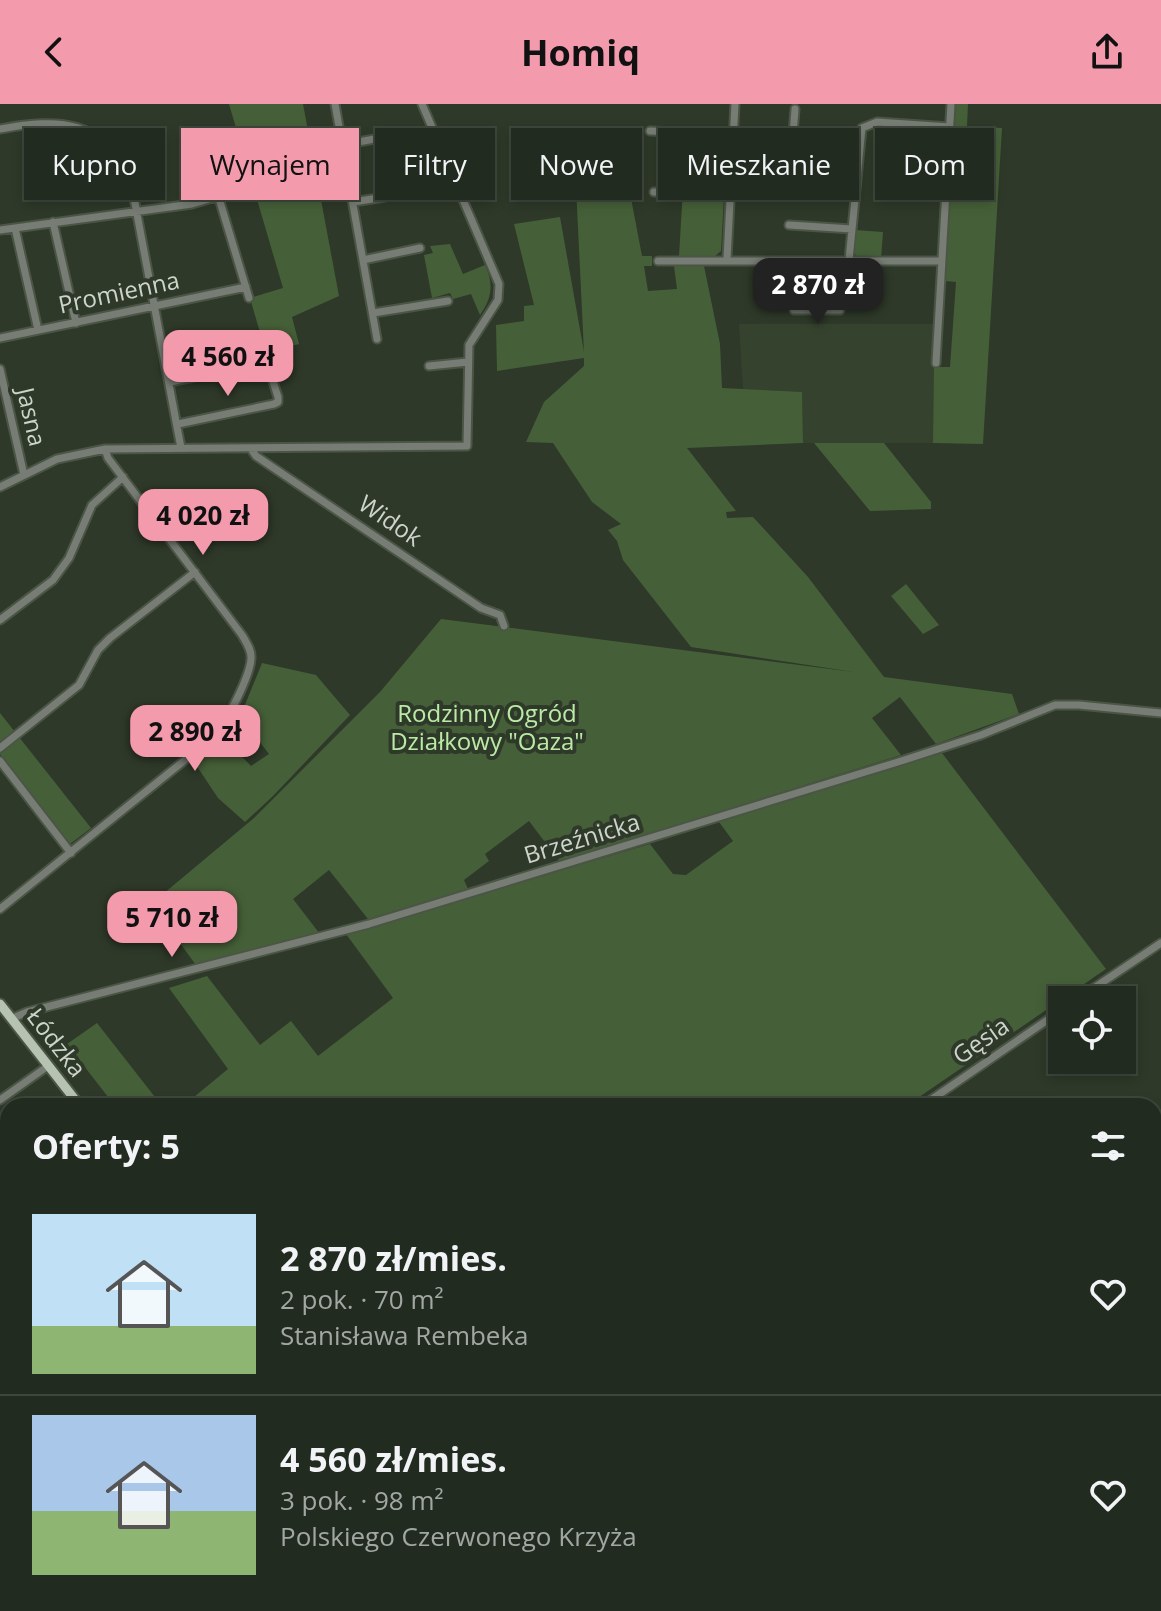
<!DOCTYPE html>
<html lang="pl">
<meta charset="utf-8">
<style>
body{margin:0;font-family:"Open Sans",sans-serif;background:#2a3328;color:#f1f3f6;height:100vh;display:flex;flex-direction:column;font-size:30px;white-space:nowrap}
*{box-sizing:border-box;margin:0}
p{font-size:26px;color:#a2a7a4}
.icon{flex:none;width:44px;height:44px;fill:none;stroke:currentColor;stroke-width:2;stroke-linecap:round;stroke-linejoin:round}
.map{position:relative;flex:1;overflow:hidden}
.drawer{position:absolute;left:0px;top:994px;width:1162px;height:514px;display:flex;flex-direction:column;background:#222b1f;border-radius:24px 24px 0 0;box-shadow:0 4px 12px #0003,0 0 0 2px #3f473d}
.drawer>*{flex:none}
.hud{position:absolute;left:24px;top:24px;width:1114px;height:72px;display:flex;gap:16px}
.controls{position:absolute;left:1048px;top:882px;display:grid;gap:16px}
.controls a{display:grid;place-items:center;width:88px;height:88px;border-radius:0px;background:#222b1f;box-shadow:0 4px 12px #0003,0 0 0 2px #3f473d;font-size:40px}
.price{position:absolute;translate:-50% -68px;padding:0 18px;border-radius:16px;background:#f39aac;color:#111;font-size:26px;line-height:52px;filter:drop-shadow(0 2px 4px #0008)}
.price::after{content:'';position:absolute;left:50%;top:48px;width:24px;height:18px;margin-left:-12px;background:inherit;clip-path:polygon(0 0,100% 0,50% 100%)}
.price.active{background:#222;color:#fff}
ul{padding:0;list-style:none}
li{display:flex;align-items:center;gap:24px;height:200px;padding:0 32px}
li+li{border-top:2px solid #3f473d}
li span{display:grid;place-items:center;flex:none;width:224px;height:160px;border-radius:0px;color:#555}
li>.icon{margin-inline-start:auto}
span .icon{width:96px;height:96px;fill:#fffc;stroke-width:1}
li b{font-size:34px}
h2{display:flex;justify-content:space-between;align-items:center;height:96px;padding:0 32px;font-size:34px}
.tag{padding:0 28px;border-radius:0px;background:#222b1f;box-shadow:0 4px 12px #0003,0 0 0 2px #3f473d;font-size:28px;line-height:72px}
.tag.active{background:#f39aac;color:#111}
header{display:flex;justify-content:space-between;align-items:center;height:104px;padding:0 32px;background:#f39aac;color:#111;font-size:36px;font-weight:700}
.map>svg:first-child{display:block}
.built{fill:#35432e}
.green{fill:#456038}
.lines{fill:none;stroke-linecap:round;stroke-linejoin:round}
.stream{stroke:#082100;stroke-width:2}
.minor-casing{stroke:#4b5546;stroke-width:11}
.major-casing{stroke:#4b5546;stroke-width:13}
.minor{stroke:#777c74;stroke-width:7}
.major{stroke:#b7c3b2;stroke-width:9}
.labels{text-anchor:middle;stroke-width:8;stroke-linejoin:round;paint-order:stroke}
.street-label{font-size:24px;fill:#cdd4cb;stroke:#2e3929}
.park-label{font-size:24px;fill:#bbeaa6;stroke:#2e3929}
</style>
<header><svg class="icon" aria-label="back" viewBox="0 0 24 24"><path d="M15 5l-7 7 7 7"/></svg>Homiq<svg class="icon" aria-label="share" viewBox="0 0 24 24"><path d="M12 15V3M7 8l5-5 5 5M5 13v7h14v-7"/></svg></header>
<div class="map">
<svg width="1161" height="1507" viewBox="0 0 1161 1507">
<rect width="100%" height="100%" fill="#2e3929"/>
<path class="built" d="M739,220h196l-2,119h-130l-1,-51 -59,-3z"/>
<path class="green" d="M229,0h74l36,192 -47,21 7,27 -33,9 -16,-55 33,-10z
M956,0h12l-1,22 35,2 -19,316 -50,-1 1,-76h16l6,-85 -11,-1z
M619,31l23,121h10v10h-8l4,25 29,-2 -3,-23h30l16,78 2,44 80,4 1,51 -116,5 49,63 -10,1 1,6 26,-1 55,60 76,100 128,17 7,20 -83,30 -36,-47 -28,21 29,37 -341,107 -31,-41 -44,33 4,7 -25,19 4,9 -100,30 -39,-49 -36,29 27,35 -124,31 -45,-61 103,-86 126,-126 61,-73 413,53 -163,-25 -68,-87 -6,-19 -9,-11 13,-6 -29,-22 -39,-59 -27,-1 18,-40 40,-36v-8l-87,13 -1,-46 28,-4v-15l10,-1 -20,-81 46,-7 24,135 -10,-207z
M687,34l40,2 -6,111 -6,5h-36l4,-67 -17,-1 -6,-8 1,-20 25,1z
M855,126l28,2 -2,27 -25,-2 -2,-7z
M450,140l13,30 22,-9c9,19 7,33 -5,50l-9,-21 -18,5 -3,-6 -18,5 -8,-43 9,-2 -3,-7z
M814,339h70l47,59v7l-61,2z
M906,480l33,41 -16,9 -32,-38z
M262,559l54,12 34,40 -77,81 -28,26 -27,-24 -24,-36 27,-27 30,31 18,-12 -29,-37z
M0,609l91,115 -21,16 -70,-90z
M942,649l164,216 -200,137h-723l45,-37 -59,-81 38,-12 53,69 31,-24 27,35 75,-58 -47,-64 304,-90 23,30 13,1 47,-34 -14,-19z
M97,919l65,83h-47l-48,-62z"/>
<g class="lines">
<path class="stream" d="M1154,1191l7,-3
M482,1500l5,7
M688,1507l9,-7"/>
<defs>
<path id="minor" d="M335,0l42,235
M795,5l-4,52 3,6 63,6
M0,25c60,-11 104,-10 131,53l50,266
M650,27l83,3
M342,41l38,-7
M208,58l41,136
M654,88l75,4
M353,98l44,-7
M53,118l23,101
M789,121l63,4
M15,124l23,102
M0,126l192,-26 27,-8
M727,155l8,-155
M363,156l57,-12
M849,156l13,-132 15,-6 73,5
M658,157h284
M794,158v48h46v-49
M373,209l75,-12
M0,234l246,-51
M936,259l15,-259
M429,262l39,-4
M0,265l24,106
M170,278l57,-12 37,-10 3,3 11,34v5l-4,2 -96,20
M251,345l5,7 225,152 19,7 4,11
M0,383l57,-28 48,-10 362,-3 2,-101 29,-45 1,-16 -77,-180
M0,516l53,-40 16,-22 23,-53 31,-28
M0,644l79,-63 19,-35 12,-12 85,-66
M0,657l71,92
M0,805l216,-174c11,-14 34,-59 35,-76 1,-9 -5,-17 -9,-24l-134,-177 -3,-9
M1076,896l85,-57
M11,915l16,-7 342,-88 529,-162 83,-27 74,-30h24l82,8
M0,996l48,-34
M922,1002l140,-96
M1154,1486l7,-5
M155,1507l12,-7
M1126,1507l9,-7"/>
<path id="major" d="M0,900l80,102
M472,1500l6,7"/>
</defs>
<use href="#minor" class="minor-casing"/>
<use href="#major" class="major-casing"/>
<use href="#minor" class="minor"/>
<use href="#major" class="major"/>
</g>
<g class="labels">
<g class="street-label">
<text transform="translate(119 189) rotate(-12)" y="8">Promienna</text>
<text transform="translate(31 313) rotate(77)" y="8">Jasna</text>
<text transform="translate(390 417) rotate(34)" y="8">Widok</text>
<text transform="translate(582 735) rotate(-17)" y="8">Brzeźnicka</text>
<text transform="translate(981 937) rotate(-35)" y="8">Gęsia</text>
<text transform="translate(56 939) rotate(52)" y="8">Łódzka</text>
</g>
<g class="park-label">
<text x="487" y="618">Rodzinny Ogród<tspan x="487" dy="28">Działkowy "Oaza"</tspan></text>
</g>
</g>
</svg>
<div class="controls">
<a><svg class="icon" aria-label="locate" viewBox="0 0 24 24"><circle cx="12" cy="12" r="6"/><path d="M12 2v4M12 18v4M2 12h4M18 12h4"/></svg></a>
</div>
<b class="price active" style="left:818px;top:222px">2 870 zł</b>
<b class="price" style="left:228px;top:294px">4 560 zł</b>
<b class="price" style="left:203px;top:453px">4 020 zł</b>
<b class="price" style="left:195px;top:669px">2 890 zł</b>
<b class="price" style="left:172px;top:855px">5 710 zł</b>
<div class="hud">
<a class="tag">Kupno</a>
<a class="tag active">Wynajem</a>
<a class="tag">Filtry</a>
<a class="tag">Nowe</a>
<a class="tag">Mieszkanie</a>
<a class="tag">Dom</a>
</div>
<section class="drawer">
<h2>Oferty: 5<svg class="icon" aria-label="filters" viewBox="0 0 24 24"><path d="M4 7h16M4 17h16"/><circle cx="9" cy="7" r="2"/><circle cx="15" cy="17" r="2"/></svg></h2>
<ul>
<li><span style="background:linear-gradient(#bfe0f5 70%,#8fb573 0)"><svg class="icon" aria-label="home" viewBox="0 0 24 24"><path d="M3 11l9-7 9 7M6 9v11h12V9"/></svg></span><div><b>2 870 zł/mies.</b><p>2 pok. · 70 m²</p><p>Stanisława Rembeka</p></div><svg class="icon" aria-label="heart" viewBox="0 0 24 24"><path d="M12 20l-8-8c-3-5 5-10 8-4 3-6 11-1 8 4z"/></svg></li>
<li><span style="background:linear-gradient(#a9c7e8 60%,#8fb573 0)"><svg class="icon" aria-label="home" viewBox="0 0 24 24"><path d="M3 11l9-7 9 7M6 9v11h12V9"/></svg></span><div><b>4 560 zł/mies.</b><p>3 pok. · 98 m²</p><p>Polskiego Czerwonego Krzyża</p></div><svg class="icon" aria-label="heart" viewBox="0 0 24 24"><path d="M12 20l-8-8c-3-5 5-10 8-4 3-6 11-1 8 4z"/></svg></li>
</ul>
</section>
</div>
